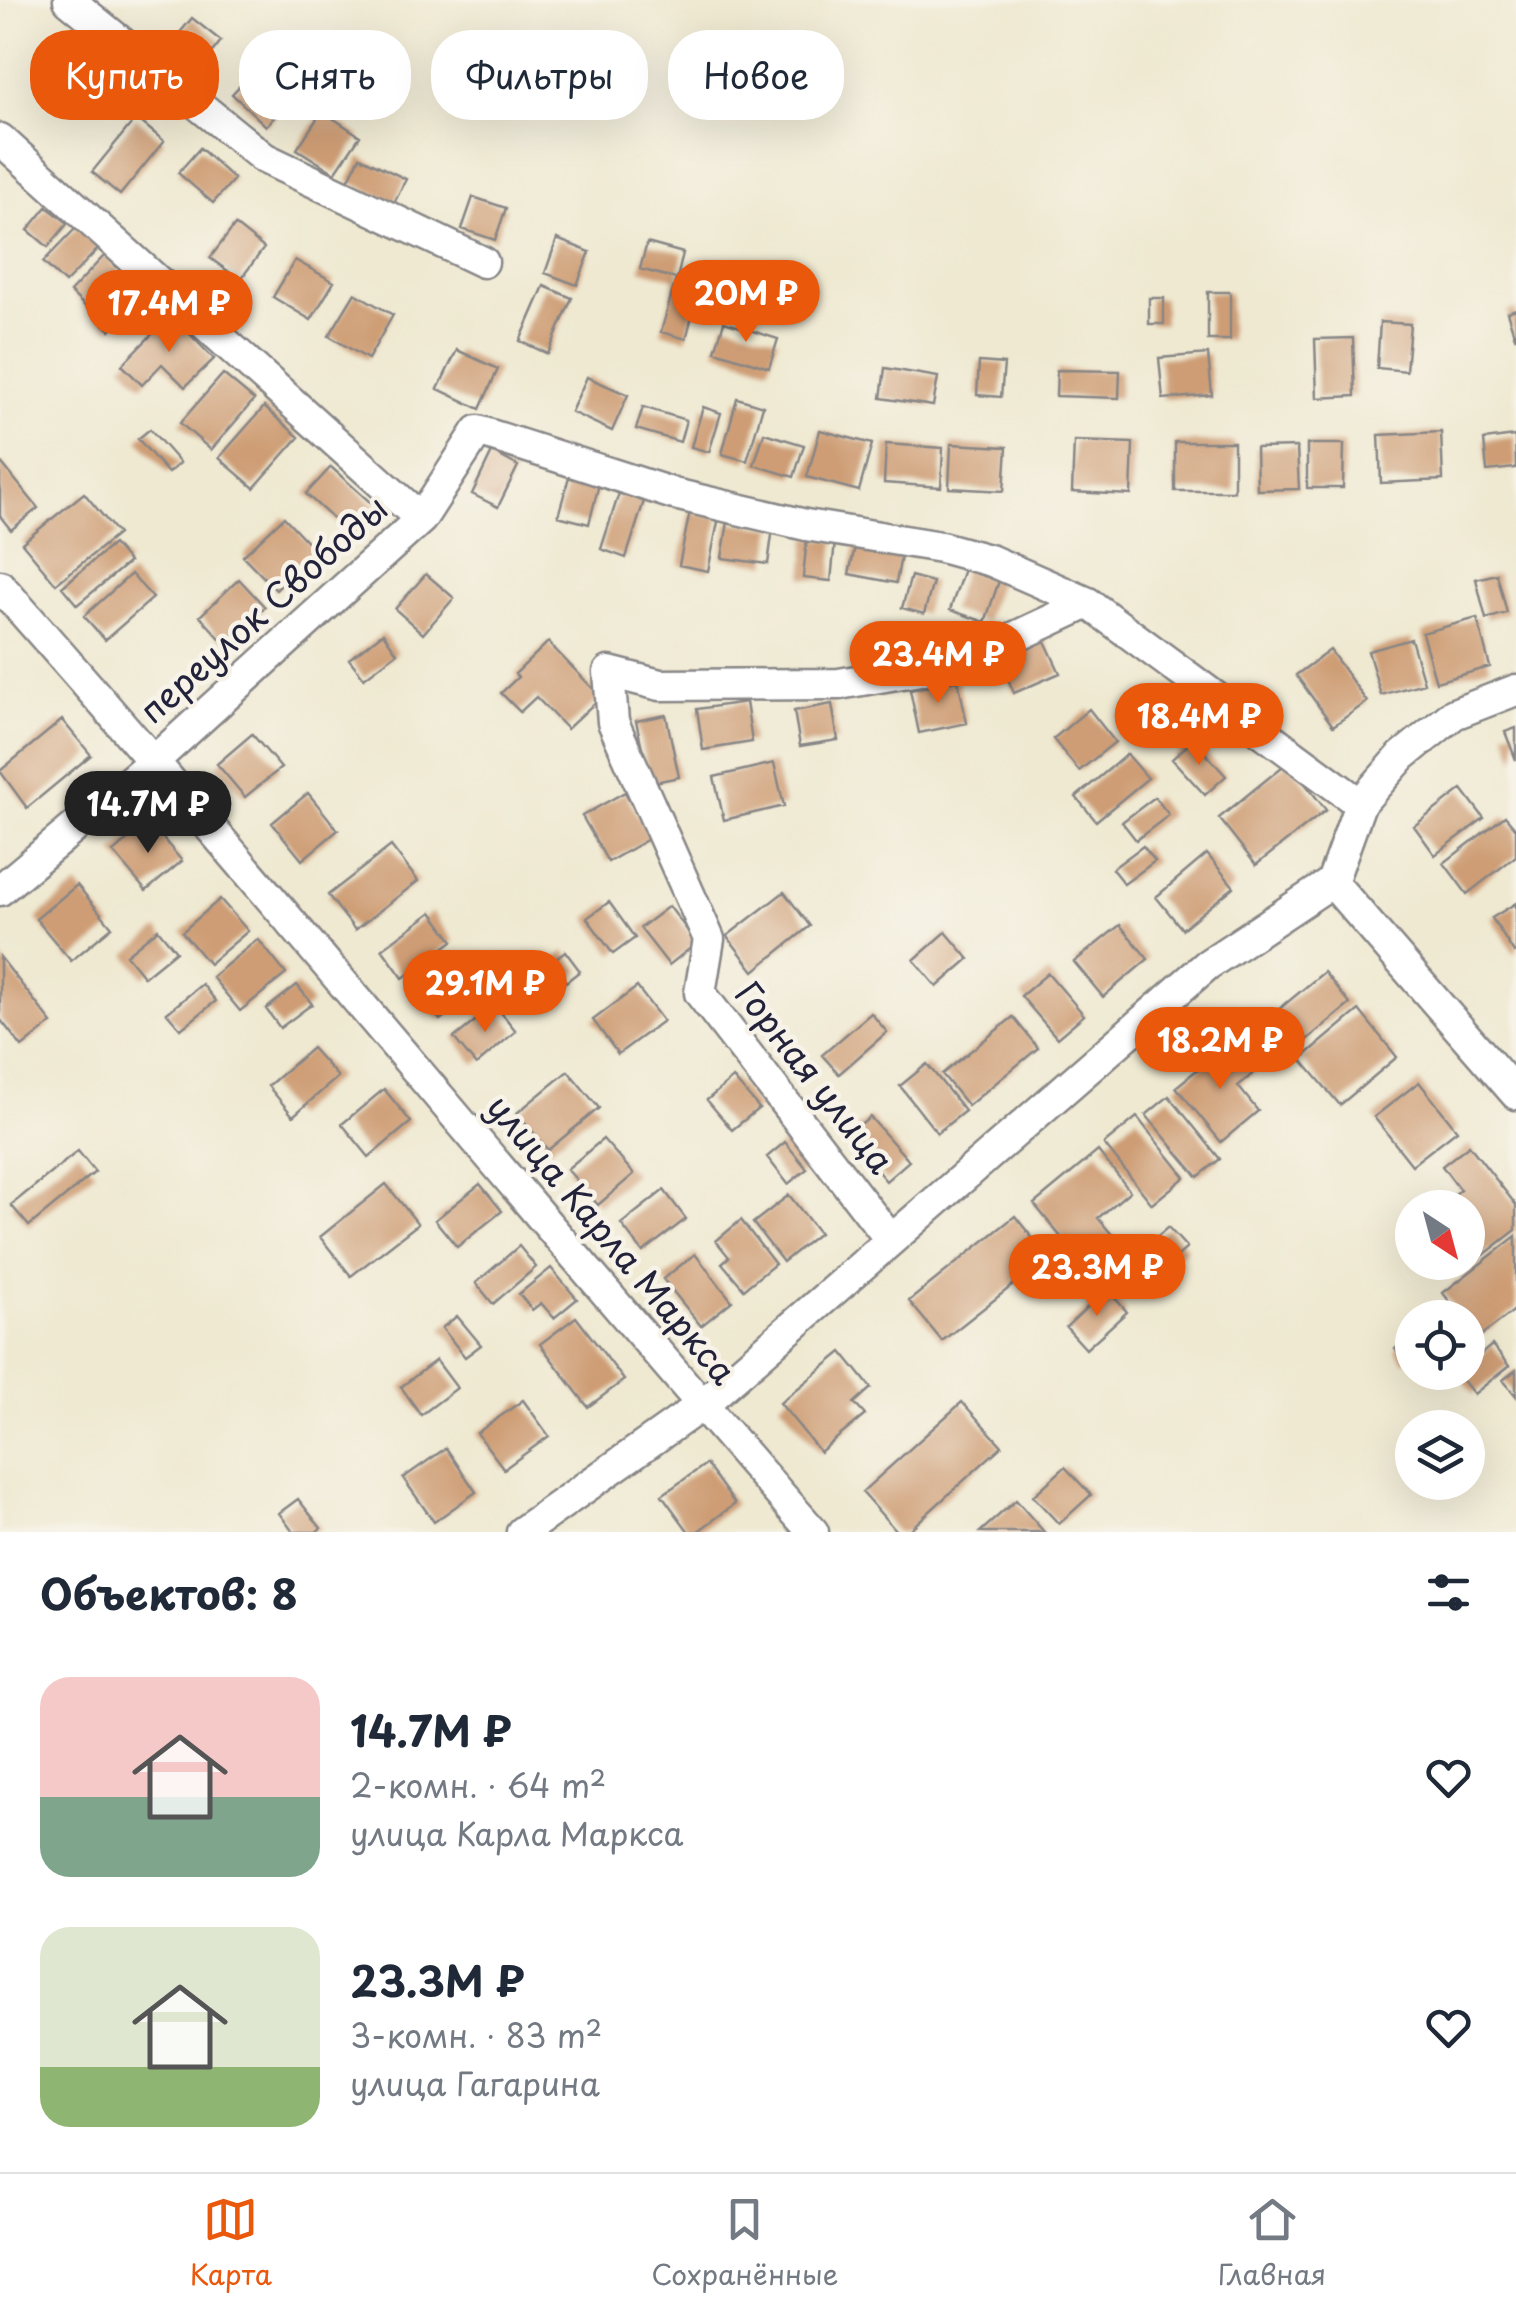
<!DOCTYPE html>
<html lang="ru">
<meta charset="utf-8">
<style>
body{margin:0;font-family:"Playpen Sans",sans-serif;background:#f6f6f7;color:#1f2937;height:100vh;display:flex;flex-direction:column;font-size:38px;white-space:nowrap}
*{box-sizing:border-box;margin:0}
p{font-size:32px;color:#747a83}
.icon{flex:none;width:55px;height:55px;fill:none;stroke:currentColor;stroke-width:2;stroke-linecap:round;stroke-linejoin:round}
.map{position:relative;height:1532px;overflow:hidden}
.drawer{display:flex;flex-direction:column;background:#fff;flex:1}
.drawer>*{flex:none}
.guide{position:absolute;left:30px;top:30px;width:1000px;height:90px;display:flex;gap:20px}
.needle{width:65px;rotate:144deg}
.tools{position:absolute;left:1395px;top:1190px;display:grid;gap:20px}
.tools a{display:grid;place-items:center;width:90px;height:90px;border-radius:50%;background:#fff;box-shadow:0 10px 40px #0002;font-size:50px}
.price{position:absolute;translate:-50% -85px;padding:0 22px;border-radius:35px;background:#ea580c;color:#fff;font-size:32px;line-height:65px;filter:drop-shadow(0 2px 5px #0008)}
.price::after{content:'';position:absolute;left:50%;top:60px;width:30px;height:22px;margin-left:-15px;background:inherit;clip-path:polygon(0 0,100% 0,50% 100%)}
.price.on{background:#222;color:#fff}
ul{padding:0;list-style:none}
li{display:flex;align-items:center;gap:30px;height:250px;padding:0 40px}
li span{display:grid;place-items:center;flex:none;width:280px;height:200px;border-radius:30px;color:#555}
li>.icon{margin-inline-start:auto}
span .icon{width:120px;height:120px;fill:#fffc;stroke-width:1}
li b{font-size:42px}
h2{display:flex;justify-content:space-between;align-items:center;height:120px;padding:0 40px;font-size:42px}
.pill{padding:0 35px;border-radius:40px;background:#fff;box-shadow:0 10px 40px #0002;font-size:35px;line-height:90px}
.pill.on{background:#ea580c;color:#fff}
.tab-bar{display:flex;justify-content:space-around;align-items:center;height:140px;border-top:2px solid #e0e1e3;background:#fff;font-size:28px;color:#747a83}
.tab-bar a{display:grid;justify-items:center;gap:5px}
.tab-bar .on{color:#ea580c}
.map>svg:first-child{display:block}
.building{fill:#ce9d75}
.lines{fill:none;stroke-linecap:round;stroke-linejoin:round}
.street-casing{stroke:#888686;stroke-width:35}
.street{stroke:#fff;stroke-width:30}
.labels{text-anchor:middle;stroke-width:9;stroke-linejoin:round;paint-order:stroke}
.street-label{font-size:35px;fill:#22223b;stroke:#f7f3e8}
</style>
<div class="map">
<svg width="1516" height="1532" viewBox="0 0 1516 1532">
<rect width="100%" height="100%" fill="#f7f3e8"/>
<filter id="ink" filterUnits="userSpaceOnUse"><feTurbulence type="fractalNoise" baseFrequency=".01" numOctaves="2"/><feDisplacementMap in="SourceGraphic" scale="20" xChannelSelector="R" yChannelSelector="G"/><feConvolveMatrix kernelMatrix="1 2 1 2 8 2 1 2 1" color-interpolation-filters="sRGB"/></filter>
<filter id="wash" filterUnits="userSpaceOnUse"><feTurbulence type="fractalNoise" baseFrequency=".0048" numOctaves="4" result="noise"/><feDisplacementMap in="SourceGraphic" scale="40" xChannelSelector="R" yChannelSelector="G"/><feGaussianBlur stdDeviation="2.25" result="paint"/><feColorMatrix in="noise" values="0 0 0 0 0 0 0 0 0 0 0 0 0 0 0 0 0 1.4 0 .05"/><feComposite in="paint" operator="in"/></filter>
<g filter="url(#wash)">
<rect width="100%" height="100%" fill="#efe9d1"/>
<g id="blocks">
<path class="building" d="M192,18l29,23 -22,28 -30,-23z
M265,59l34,32 -33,35 -34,-32z
M322,111l38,25 -25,37 -38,-24z
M136,118l28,23 -44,54 -28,-23z
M200,148l34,31 -21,24 -35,-30z
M360,157l46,22 -12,24 -46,-22z
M473,197l33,11 -11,32 -33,-11z
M47,207l21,16 -20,24 -20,-17z
M235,225l29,23 -24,32 -30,-22z
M77,227l22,21 -34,35 -22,-21z
M557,239l33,13 -13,33 -32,-12z
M647,243l36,10 -6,26 -37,-10z
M105,255l40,39 -35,36 -40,-38z
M295,260l39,22 -23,38 -38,-23z
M762,278l37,11 -7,22 -36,-11z
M676,279l24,7 -14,53 -25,-7z
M544,286l28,12 -24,56 -28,-13z
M1208,292h22v48h-22z
M355,293l38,22 -25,44 -39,-23z
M1149,298h15v26h-15z
M1516,309v28h-1l-8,-25z
M171,315l43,44 -29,28 -23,-23 -20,21 -20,-20z
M724,322l54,17 -9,29 -54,-17z
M1380,322l30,2 -4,47 -29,-3z
M1353,338l2,58 -38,2 -2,-59z
M457,350l41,19 -18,40 -42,-20z
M1208,354l4,41 -49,4 -4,-41z
M979,362l25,2 -3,33 -24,-2z
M885,368l53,9 -5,29 -52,-8z
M1057,370l63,1 -1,27 -63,-2z
M223,374l31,26 -43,50 -31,-27z
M587,377l41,18 -16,36 -41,-19z
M737,398l26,8 -16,55 -25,-7z
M264,407l35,30 -45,51 -35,-30z
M643,407l43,13 -6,22 -44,-13z
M703,407l18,6 -12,39 -18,-5z
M150,429l30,34 -12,10 -30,-34z
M820,430l52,14 -13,47 -52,-14z
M1441,432l2,48 -62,3 -2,-48z
M764,433l40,12 -10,32 -40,-12z
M1515,436l1,32 -29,3 -3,-31z
M1074,441l59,2 -2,52 -59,-3z
M1175,442h59v49h-59z
M886,444l57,4 -2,39 -57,-4z
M951,444l56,3 -3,44 -55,-3z
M1307,444h37l-1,44h-36z
M1297,447l2,42 -42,1 -1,-42z
M492,452l26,14 -20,41 -26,-13z
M0,461l38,47 -27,22 -11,-14z
M331,467l49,44 -25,28 -49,-45z
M569,477l30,7 -10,40 -31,-8z
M84,493l34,41 -62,50 -34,-41z
M619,493l25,8 -18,57 -25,-9z
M690,511l29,6 -11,54 -29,-6z
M284,517l32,34 -40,39 -33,-34z
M728,522l45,6 -5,36 -46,-6z
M807,537l28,4 -4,40 -28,-3z
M856,542l46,9 -6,32 -47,-9z
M113,544l16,18 -52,43 -15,-18z
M964,569l35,12 -14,41 -35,-12z
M131,574l22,24 -48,42 -21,-24z
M426,574l28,24 -31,36 -28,-25z
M1497,574l10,39 -21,6 -10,-40z
M911,576l22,6 -9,32 -22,-6z
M239,579l26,28 -40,37 -25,-28z
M1477,618l13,49 -54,15 -14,-49z
M383,633l14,20 -33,25 -15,-19z
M1411,639l13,44 -43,12 -13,-44z
M1045,641l15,32 -46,20 -14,-32z
M548,642l53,55 -34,32 -31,-32 -16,15 -19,-19 17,-16 -3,-3z
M1330,650l37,52 -34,24 -37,-51z
M958,680l9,43 -48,10 -9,-43z
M746,702l6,40 -49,8 -6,-41z
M832,704l6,36 -38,6 -6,-35z
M1089,709l26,33 -36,29 -26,-32z
M666,715l13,62 -29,6 -14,-62z
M62,720l29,35 -64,53 -27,-37z
M1516,728v32l-11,-28z
M252,734l29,34 -36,29 -28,-33z
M1193,740l33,36 -21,19 -33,-36z
M1127,754l21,24 -52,43 -20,-24z
M1288,762l38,48 -70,55 -37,-47z
M774,763l10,43 -60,14 -10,-43z
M1462,789l22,29 -49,37 -21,-29z
M625,792l25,46 -42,24 -26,-46z
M308,793l30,37 -36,30 -30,-37z
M1155,797l14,18 -33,25 -14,-18z
M1505,816l11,13v27l-49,38 -23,-31z
M149,822l33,39 -36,30 -33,-39z
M391,846l27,35 -63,49 -27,-35z
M1143,846l12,15 -31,23 -12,-15z
M1207,854l27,33 -52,42 -26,-32z
M77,885l35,42 -41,34 -35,-42z
M784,892l26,34 -56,45 -27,-35z
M220,899l28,32 -39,33 -27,-32z
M609,902l26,36 -22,16 -26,-36z
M1516,903v49l-2,1 -22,-35z
M669,906l28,37 -28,22 -29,-37z
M432,912l21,29 -50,37 -21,-29z
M1120,925l28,34 -45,38 -29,-35z
M158,929l18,22 -32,26 -18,-22z
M946,932l23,27 -32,28 -23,-27z
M258,939l28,35 -46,37 -28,-34z
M565,951l15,20 -14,11 -15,-20z
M0,957l52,66 -30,24 -22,-28z
M450,959l26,34 -36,27 -26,-34z
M1324,972l26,32 -58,48 -26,-32z
M1048,973l36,42 -27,23 -36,-42z
M202,984l14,17 -35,28 -14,-16z
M297,985l15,19 -32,24 -14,-19z
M637,987l26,34 -45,33 -25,-34z
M495,1005l21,26 -40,34 -22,-27z
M1359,1010l38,47 -57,48 -39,-46z
M871,1013l16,19 -48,42 -17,-19z
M1013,1017l25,31 -70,58 -26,-32z
M1230,1043l25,29 -17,14 20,25 -37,31 -45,-55z
M312,1048l26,29 -45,39 -25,-30z
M927,1064l38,47 -28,22 -37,-47z
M568,1071l31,37 -51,42 -31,-37z
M733,1078l26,30 -27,22 -25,-30z
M1419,1082l38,48 -45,35 -38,-48z
M384,1089l27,33 -42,35 -27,-33z
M1169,1096l51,63 -22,18 -52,-62z
M870,1117l39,44 -23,20 -38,-45z
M1137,1117l48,60 -33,27 -48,-60z
M603,1139l31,35 -36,31 -31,-36z
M785,1142l22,27 -19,15 -21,-27z
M1469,1145l47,60v25l-36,28 -12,-17v-33h-30l22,-18 -18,-24z
M78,1151l17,21 -66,54 -18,-21z
M1098,1151l32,40 -32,27 21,25 -32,26 -53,-65z
M386,1184l32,40 -67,52 -31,-39z
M480,1184l22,27 -45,36 -22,-27z
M664,1190l22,29 -43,33 -22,-28z
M789,1195l30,38 -36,29 -30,-39z
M1015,1216l46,58 -29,24 -14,-17 -76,60 -33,-40z
M741,1220l34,44 -31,25 -22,-26 7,-6 -13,-16z
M1168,1227l19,21 -40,35 -19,-21z
M1516,1236v73l-38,29 -10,-14v-6h-6l-19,-25z
M519,1246l17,21 -43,37 -17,-21z
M695,1254l37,47 -31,25 -38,-47z
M551,1268l26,31 -23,19 -13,-15 -9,7 -13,-16z
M1107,1289l20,23 -41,37 -20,-22z
M457,1316l24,29 -16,12 -23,-29z
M576,1317l48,63 -36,27 -48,-63z
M1412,1335v20l-7,7 -10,-13z
M1492,1345l17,21 -35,28 -18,-22h12v-7z
M842,1352l29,36 -17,15 11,12 -45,37 -40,-49z
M436,1360l21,28 -36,27 -20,-28z
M1516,1370v26l-13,-16z
M523,1400l26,36 -45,33 -27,-36z
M962,1402l40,44 -95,86h-10l-35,-40z
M446,1448l30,44 -42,30 -31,-44z
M706,1464l29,40 -38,28h-8l-27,-37z
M1065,1467l26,28 -32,29 -26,-28z
M298,1499l23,29 -5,4h-23l-14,-19z
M1016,1500l28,32h-64z"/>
</g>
</g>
<g filter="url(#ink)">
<use href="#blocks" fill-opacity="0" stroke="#888686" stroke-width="2.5"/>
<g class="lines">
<defs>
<path id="street" d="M69,0l195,158 219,104
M0,139l421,380
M0,586c276,311 538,634 813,946
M1332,882l184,212
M1332,882l28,-78 42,-48 52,-42 62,-24
M0,890l155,-130 266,-241 57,-88 196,63 132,31 135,22 51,14 96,42
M890,1239l-190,-246 9,-54 -96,-217 -4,-50 51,13 179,-1 121,-21 128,-60 272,201
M522,1532l180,-127 505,-440 125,-83"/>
</defs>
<use href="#street" class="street-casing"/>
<use href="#street" class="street"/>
</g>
</g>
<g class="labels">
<g class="street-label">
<text transform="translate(264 610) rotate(-42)" y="12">переулок Свободы</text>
<text transform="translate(814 1078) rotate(52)" y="12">Горная улица</text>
<text transform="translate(611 1240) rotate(50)" y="12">улица Карла Маркса</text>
</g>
</g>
</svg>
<div class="tools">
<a><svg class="needle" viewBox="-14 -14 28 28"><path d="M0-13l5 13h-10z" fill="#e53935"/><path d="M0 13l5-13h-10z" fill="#747a83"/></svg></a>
<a><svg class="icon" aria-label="locate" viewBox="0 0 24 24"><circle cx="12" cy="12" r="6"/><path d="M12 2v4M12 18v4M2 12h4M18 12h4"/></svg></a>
<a><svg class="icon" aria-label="layers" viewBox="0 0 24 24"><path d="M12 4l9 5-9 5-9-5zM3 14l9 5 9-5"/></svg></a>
</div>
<b class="price" style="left:746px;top:345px">20M ₽</b>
<b class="price" style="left:169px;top:355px">17.4M ₽</b>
<b class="price" style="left:938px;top:706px">23.4M ₽</b>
<b class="price" style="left:1199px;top:768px">18.4M ₽</b>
<b class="price on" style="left:148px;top:856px">14.7M ₽</b>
<b class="price" style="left:485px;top:1035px">29.1M ₽</b>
<b class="price" style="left:1220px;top:1092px">18.2M ₽</b>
<b class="price" style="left:1097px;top:1319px">23.3M ₽</b>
<div class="guide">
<a class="pill on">Купить</a>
<a class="pill">Снять</a>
<a class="pill">Фильтры</a>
<a class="pill">Новое</a>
</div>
</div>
<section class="drawer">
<h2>Объектов: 8<svg class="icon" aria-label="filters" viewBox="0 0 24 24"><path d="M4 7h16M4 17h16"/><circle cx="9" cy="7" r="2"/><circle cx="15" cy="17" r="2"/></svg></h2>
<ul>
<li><span style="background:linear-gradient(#f6c9c9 60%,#7fa58c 0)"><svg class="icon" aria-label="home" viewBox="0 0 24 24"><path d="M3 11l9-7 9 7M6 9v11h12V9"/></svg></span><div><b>14.7M ₽</b><p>2-комн. · 64 m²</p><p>улица Карла Маркса</p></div><svg class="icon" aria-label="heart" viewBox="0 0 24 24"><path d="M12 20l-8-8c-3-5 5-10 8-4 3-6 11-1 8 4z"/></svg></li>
<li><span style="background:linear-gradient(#dfe7d0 70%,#8fb573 0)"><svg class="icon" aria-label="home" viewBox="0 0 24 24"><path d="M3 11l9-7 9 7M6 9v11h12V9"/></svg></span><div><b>23.3M ₽</b><p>3-комн. · 83 m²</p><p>улица Гагарина</p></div><svg class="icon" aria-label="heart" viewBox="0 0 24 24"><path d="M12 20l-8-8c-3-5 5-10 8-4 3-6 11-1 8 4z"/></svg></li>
</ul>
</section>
<nav class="tab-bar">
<a class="on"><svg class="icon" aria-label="map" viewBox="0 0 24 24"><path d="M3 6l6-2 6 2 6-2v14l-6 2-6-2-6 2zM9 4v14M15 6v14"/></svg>Карта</a>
<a><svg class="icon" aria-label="saved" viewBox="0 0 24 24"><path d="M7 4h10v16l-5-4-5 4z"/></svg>Сохранённые</a>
<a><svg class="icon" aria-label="home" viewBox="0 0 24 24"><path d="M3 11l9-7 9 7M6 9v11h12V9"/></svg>Главная</a>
</nav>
